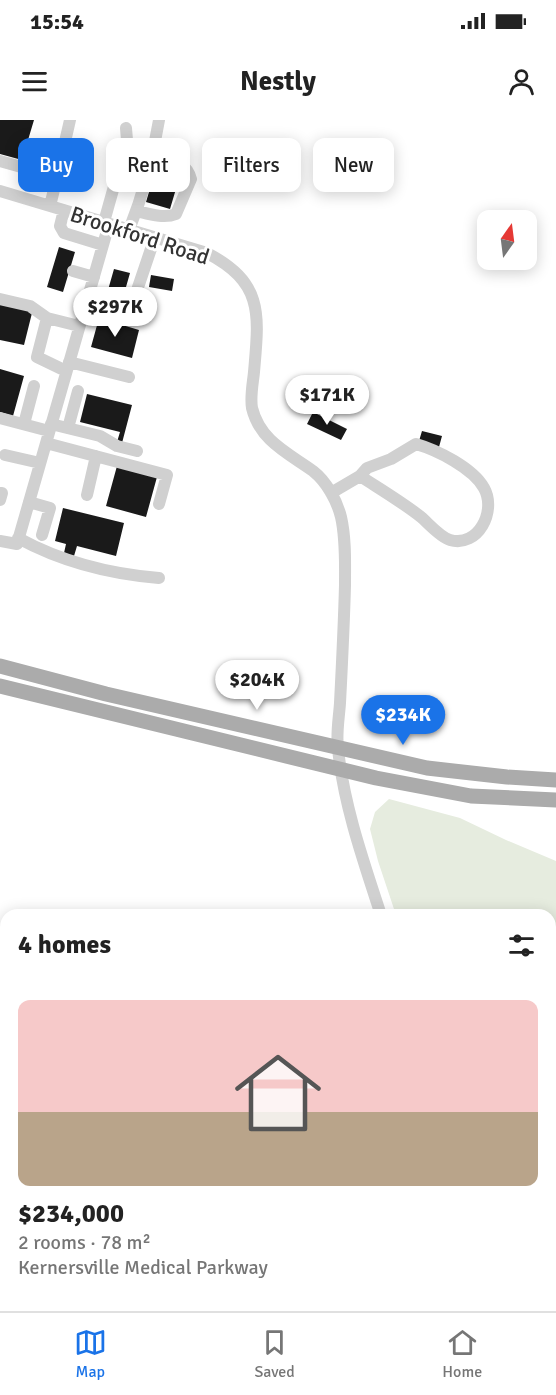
<!DOCTYPE html>
<meta charset="utf-8">
<style>
body{margin:0;font-family:Signika,sans-serif;background:#f2f2f2;color:#222;height:100vh;display:flex;flex-direction:column;font-size:22px;white-space:nowrap}
*{box-sizing:border-box;margin:0}
p{font-size:20px;color:#767676}
.icon{flex:none;width:33px;height:33px;fill:none;stroke:currentColor;stroke-width:2;stroke-linecap:round;stroke-linejoin:round}
.map{position:relative;flex:1;overflow:hidden}
.details{position:absolute;left:0px;top:789px;width:556px;height:402px;display:flex;flex-direction:column;background:#fff;border-radius:18px 18px 0 0;box-shadow:0 3px 15px #0003}
.details>*{flex:none}
.hud{position:absolute;left:18px;top:18px;width:520px;height:54px;display:flex;gap:12px}
.needle{width:39px;rotate:14deg}
.fabs{position:absolute;left:477px;top:90px;display:grid;gap:12px}
.fabs a{display:grid;place-items:center;width:60px;height:60px;border-radius:12px;background:#fff;box-shadow:0 3px 15px #0003;font-size:30px}
.price{position:absolute;translate:-50% -51px;padding:0 14px;border-radius:21px;background:#fff;color:#222;font-size:20px;line-height:39px;filter:drop-shadow(0 2px 3px #0008)}
.price::after{content:'';position:absolute;left:50%;top:36px;width:18px;height:14px;margin-left:-9px;background:inherit;clip-path:polygon(0 0,100% 0,50% 100%)}
.price.on{background:#1a73e8;color:#fff}
ul{padding:0;list-style:none}
li{display:grid;align-content:center;gap:12px;height:318px;padding:0 18px}
li span{display:grid;place-items:center;height:186px;border-radius:12px;color:#555}
li>.icon{margin-inline-start:auto}
span .icon{width:108px;height:108px;fill:#fffc;stroke-width:1}
li b{font-size:26px}
h2{display:flex;justify-content:space-between;align-items:center;height:72px;padding:0 18px;font-size:26px}
.pill{padding:0 21px;border-radius:12px;background:#fff;box-shadow:0 3px 15px #0003;font-size:21px;line-height:54px}
.pill.on{background:#1a73e8;color:#fff}
.status{display:flex;justify-content:space-between;align-items:center;height:42px;padding:0 30px;background:#fff;direction:ltr}
.status svg{height:16px;fill:currentColor}
header{display:flex;justify-content:space-between;align-items:center;height:78px;padding:0 18px;background:#fff;font-size:27px;font-weight:800}
.dock{display:flex;justify-content:space-around;align-items:center;height:84px;border-top:2px solid #e0e0e0;background:#fff;font-size:16px;color:#767676}
.dock a{display:grid;justify-items:center;gap:3px}
.dock .on{color:#1a73e8}
.map>svg:first-child{display:block}
.green{fill:#e6ecdf}
.lines{fill:none;stroke-linecap:round;stroke-linejoin:round}
.stream{stroke:#cfe2ee;stroke-width:3}
.building{fill:#1a1a1a}
.minor{stroke:#d0d0d0;stroke-width:12}
.major{stroke:#ababab;stroke-width:15}
.highway{stroke:#9a9a9a;stroke-width:18}
.labels{text-anchor:middle;stroke-width:6;stroke-linejoin:round;paint-order:stroke}
.street-label{font-size:22px;fill:#333;stroke:#fff}
</style>
<div class="status"><b>15:54</b><svg viewBox="0 0 49 12"><path d="M0 12V9h3v3zM5 12V6h3v6zM10 12V3h3v9zM15 12V0h3v12zM26 1h20v11H26zM47 4h2v5h-2z"/></svg></div>
<header><svg class="icon" aria-label="menu" viewBox="0 0 24 24"><path d="M4 6h16M4 12h16M4 18h16"/></svg>Nestly<svg class="icon" aria-label="person" viewBox="0 0 24 24"><circle cx="12" cy="8" r="4"/><path d="M4 21q1-7 8-7t8 7"/></svg></header>
<div class="map">
<svg width="556" height="1191" viewBox="0 0 556 1191">
<rect width="100%" height="100%" fill="#fff"/>
<path class="green" d="M389,679l71,19 46,22 50,21v193h-6v-139h-154l-18,-54 -8,-32 5,-17z
M0,844l6,16v61h-6z"/>
<g class="lines">
<path class="stream" d="M0,895l6,23
M1,968l3,-17
M0,1112l6,10
M0,1122l6,2
M48,1185l3,6"/>
</g>
<path class="building" d="M0,0h34l-12,40 -22,-6z
M157,45l24,7 -11,37 -24,-7z
M59,127l16,5 -12,40 -16,-5z
M114,149l16,4 -12,42 -16,-4z
M151,155l23,4 -2,12 -23,-4z
M0,181l33,8 -9,36 -24,-5z
M99,198l40,12 -7,28 -41,-11z
M0,249l24,7 -11,40 -13,-4z
M87,274l45,11 -10,38 -5,-1 3,-10 -40,-10z
M313,292l34,17 -6,11 -34,-16z
M422,311l20,5 -3,11 -20,-6z
M117,346l40,11 -11,40 -40,-11z
M63,388l61,15 -8,33 -39,-10 -3,10 -10,-3 2,-9 -11,-3z
M416,1185h16l-2,6 -15,-2z"/>
<g class="lines">
<path class="minor" d="M0,41l57,16 -7,29
M57,57l13,-57
M0,71l207,62c57,30 52,61 47,119 -1,11 -4,24 -2,36 8,33 36,45 61,63 14,11 24,30 28,46 5,22 4,46 4,68 -1,39 -3,79 -5,118 -1,15 -4,31 -2,45 5,55 26,115 43,167
M64,90l-4,16 4,7 39,12
M137,91c12,3 27,8 39,3l15,-35c-4,-17 -23,-23 -37,-30
M104,102l23,-82 -1,-12
M129,110c14,-35 24,-73 30,-110
M73,151l21,6
M0,179l30,7 17,12
M130,191l25,-74
M69,242l60,15
M66,251l-29,-14 10,-39 32,8
M0,298l49,13
M24,304l10,-38
M51,304l49,12 17,10 20,5
M68,308l10,-37
M46,323l121,32 -8,29
M5,335l35,8
M0,373h2l-2,7
M331,373l29,-17 7,-8 24,-9 25,-15c21,6 57,24 68,44 13,23 -6,60 -34,52 -10,-3 -21,-16 -29,-23 -19,-15 -41,-28 -61,-41
M87,375l9,-39
M29,382l21,6 -8,27
M18,418c44,24 92,36 141,40
M0,421l17,3 92,-320
M157,1185l4,6
M384,1191l2,-6"/>
<path class="major" d="M0,546l106,28 321,74 80,9 49,3
M0,566l376,92 95,18 85,4"/>
<path class="highway" d="M0,945h6
M550,955h6
M0,976h6
M550,984h6"/>
</g>
<g class="labels">
<g class="street-label">
<text transform="translate(140 115) rotate(18)" y="8">Brookford Road</text>
</g>
</g>
</svg>
<div class="fabs">
<a><svg class="needle" viewBox="-14 -14 28 28"><path d="M0-13l5 13h-10z" fill="#e53935"/><path d="M0 13l5-13h-10z" fill="#767676"/></svg></a>
</div>
<b class="price" style="left:115px;top:218px">$297K</b>
<b class="price" style="left:327px;top:306px">$171K</b>
<b class="price" style="left:257px;top:591px">$204K</b>
<b class="price on" style="left:403px;top:626px">$234K</b>
<div class="hud">
<a class="pill on">Buy</a>
<a class="pill">Rent</a>
<a class="pill">Filters</a>
<a class="pill">New</a>
</div>
<section class="details">
<h2>4 homes<svg class="icon" aria-label="filters" viewBox="0 0 24 24"><path d="M4 7h16M4 17h16"/><circle cx="9" cy="7" r="2"/><circle cx="15" cy="17" r="2"/></svg></h2>
<ul>
<li><span style="background:linear-gradient(#f6c9c9 60%,#b9a48a 0)"><svg class="icon" aria-label="home" viewBox="0 0 24 24"><path d="M3 11l9-7 9 7M6 9v11h12V9"/></svg></span><div><b>$234,000</b><p>2 rooms · 78 m²</p><p>Kernersville Medical Parkway</p></div></li>
</ul>
</section>
</div>
<nav class="dock">
<a class="on"><svg class="icon" aria-label="map" viewBox="0 0 24 24"><path d="M3 6l6-2 6 2 6-2v14l-6 2-6-2-6 2zM9 4v14M15 6v14"/></svg>Map</a>
<a><svg class="icon" aria-label="saved" viewBox="0 0 24 24"><path d="M7 4h10v16l-5-4-5 4z"/></svg>Saved</a>
<a><svg class="icon" aria-label="home" viewBox="0 0 24 24"><path d="M3 11l9-7 9 7M6 9v11h12V9"/></svg>Home</a>
</nav>
